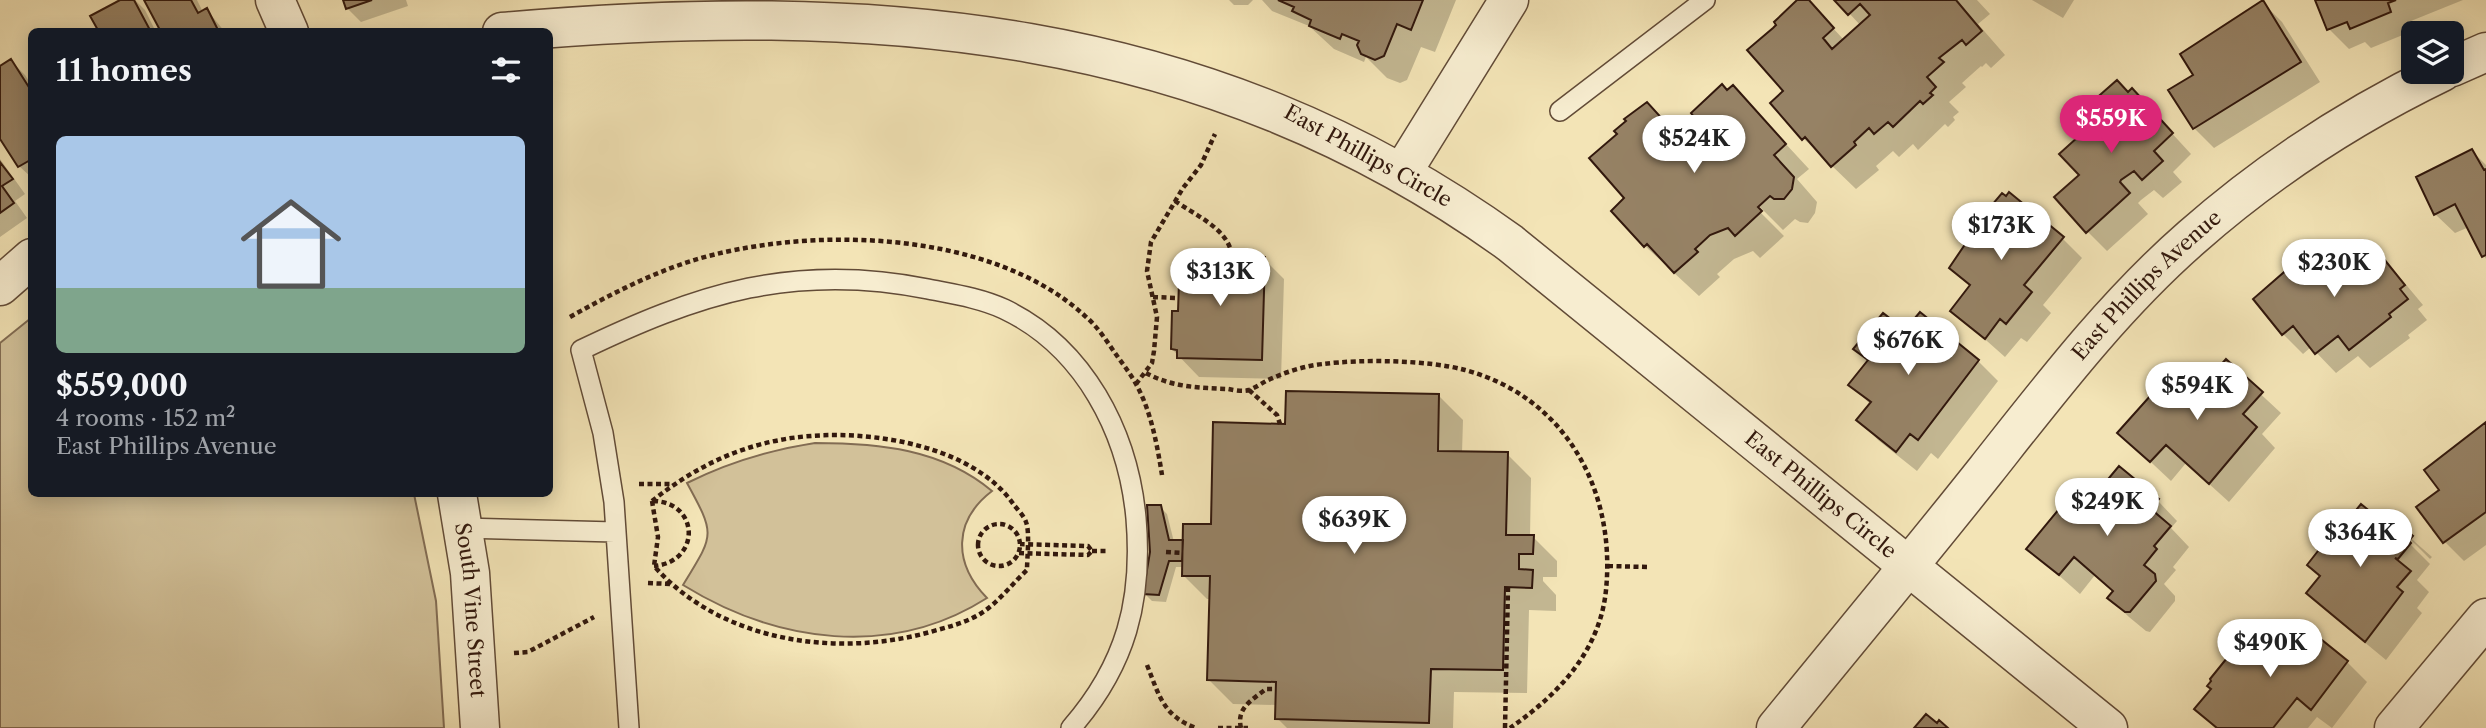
<!DOCTYPE html>
<meta charset="utf-8">
<style>
body{margin:0;font-family:"Libre Caslon Text",serif;background:#242831;color:#f1f3f6;height:100vh;display:flex;flex-direction:column;font-size:26px;white-space:nowrap}
*{box-sizing:border-box;margin:0}
p{font-size:23px;color:#9ea1a6}
.icon{flex:none;width:38px;height:38px;fill:none;stroke:currentColor;stroke-width:2;stroke-linecap:round;stroke-linejoin:round}
.map{position:relative;flex:1;overflow:hidden}
.side{position:absolute;left:28px;top:28px;width:525px;height:469px;display:flex;flex-direction:column;background:#171b24;border-radius:10px;box-shadow:0 4px 18px #0003}
.side>*{flex:none}
.fabs{position:absolute;left:2401px;top:21px;display:grid;gap:14px}
.fabs a{display:grid;place-items:center;width:63px;height:63px;border-radius:10px;background:#171b24;box-shadow:0 4px 18px #0003;font-size:35px}
.price{position:absolute;translate:-50% -60px;padding:0 16px;border-radius:24px;background:#fff;color:#222;font-size:23px;line-height:46px;filter:drop-shadow(0 2px 4px #0008)}
.price::after{content:'';position:absolute;left:50%;top:42px;width:21px;height:16px;margin-left:-10px;background:inherit;clip-path:polygon(0 0,100% 0,50% 100%)}
.price.current{background:#db2777;color:#fff}
ul{padding:0;list-style:none}
li{display:grid;align-content:center;gap:14px;height:371px;padding:0 28px}
li span{display:grid;place-items:center;height:217px;border-radius:10px;color:#555}
li>.icon{margin-inline-start:auto}
span .icon{width:126px;height:126px;fill:#fffc;stroke-width:1}
li b{font-size:30px}
h2{display:flex;justify-content:space-between;align-items:center;height:84px;padding:0 28px;font-size:30px}
.map>svg:first-child{display:block}
.green{fill:#d2c199;stroke:#826c53;stroke-width:2}
.shadow{fill:#0003}
.building{fill:#968265;stroke:#32180d;stroke-width:2}
.lines{fill:none;stroke-linecap:round;stroke-linejoin:round}
.lane-casing{stroke:#624b37;stroke-width:22}
.street-casing{stroke:#624b37;stroke-width:41}
.path{stroke:#32180d;stroke-width:4.5;stroke-dasharray:5 3.5;stroke-linecap:butt}
.lane{stroke:#f7edd0;stroke-width:19}
.street{stroke:#f7edd0;stroke-width:38}
.labels{text-anchor:middle;stroke-width:6;stroke-linejoin:round;paint-order:stroke}
.street-label{font-size:21px;fill:#32180d;stroke:#f7edd0}
</style>
<div class="map">
<svg width="2486" height="728" viewBox="0 0 2486 728">
<rect width="100%" height="100%" fill="#f3e4b6"/>
<filter id="stains"><feTurbulence type="fractalNoise" baseFrequency=".00286" numOctaves="4"/><feColorMatrix values="0 0 0 0 .2 0 0 0 0 .09 0 0 0 0 .02 0 0 0 .5 -.17"/></filter>
<radialGradient id="worn" r=".72"><stop offset=".6" stop-color="#630" stop-opacity="0"/><stop offset="1" stop-color="#630" stop-opacity=".3"/></radialGradient>
<path class="green" d="M31,318l1,176h382l22,107 8,127h-444v-385z
M815,443c64,0 127,6 177,48 -39,30 -39,72 -5,107 -96,61 -210,45 -304,-13 31,-51 33,-49 4,-102 42,-21 82,-33 128,-40z"/>
<path class="shadow" d="M123,0h12l10,10 11,22h-55z
M146,0h51l6,12 4,-2 18,22h-62z
M345,0h61l2,6 -47,16 -14,-14z
M1229,0h24l-5,5h-14z
M1262,0h194l-21,52 -14,-5 -14,33 -7,3 -13,-5 -21,-21 -2,5 -30,-13 -25,-23 -37,-15z
M1800,0h7l37,40 17,-14 -24,-26h140l13,14 -12,10 27,31 -14,13 -5,-5 -4,4 -1,-1 -19,17 4,4 -17,15 10,10 -6,5 2,3 -7,7 -3,-3 -27,26 -5,-6 -14,13 -6,-6 -17,15 3,4 -23,19 -53,-51 -17,-47 -11,-62z
M2032,0h42l-11,18z
M2317,0h146l-57,23 4,9 -39,16 -6,-6 -16,7 -20,-20z
M2262,2l20,20 38,60 -106,66 -20,-20 -23,-37 24,-15z
M11,61l14,14 7,11v92l-13,-12 -19,-30v-68z
M1733,87l76,82 -12,10 20,23 -2,11 -7,10 -8,-1 -5,-3 -12,11 -30,-30 -3,2 34,34 -24,22 -7,-7 -19,8 -17,15 3,3 -21,19 -54,-50 -18,-48 -8,-64 51,-6 16,18z
M2132,90l59,64 -18,18 9,10 -19,16 -9,-8 -13,10 -3,3 10,11 -41,37 -20,-20 -6,-56 26,-61z
M2472,151l14,14v94l-17,-32 -14,6 -20,-19z
M0,159l25,35 -10,7 12,17 -27,19z
M2062,238l20,20 -39,47 8,8 -24,29 -6,-4 -16,19 -53,-47 19,-23 -20,-19z
M2364,244l39,37 20,24 -5,4 9,11 -19,15 2,3 -40,30 -12,-12 -22,17 -25,-26 -8,7 -20,-20 15,-72 16,16z
M1264,259l20,20 -3,100 -82,-2 -27,-28 8,-37z
M1906,333l72,28 20,20 -60,78 -7,-6 -14,18 -39,-31 -19,-20 12,-15 -21,-21 18,-22 -12,-13z
M2226,362l55,51 -19,21 13,14 -46,54 -43,-39 -15,18 -51,-48 77,-39z
M1439,396l24,24 -1,33 45,1 24,24 -1,59h3l24,24v16h-14v4l13,14v16l-27,-1 -2,83 -73,-1 -1,36h-166l-10,-10v-13l-44,-1 -24,-24 2,-81h-4l-24,-24 1,-8h-8l-10,35 -14,-1 -7,-7 15,-87 7,7 7,28h10l28,-16 74,-100z
M2486,425v120l-22,16 -19,-19 -4,-52z
M2095,498l63,3 19,20 -6,7 18,19 -16,20 3,3 -12,14 11,12v5l-25,31 -4,-1 -17,-14 -20,-19 5,-6 -19,-17 -15,19 -51,-45 44,-37z
M2361,506l22,18 5,-6 44,39 -2,2 -26,-26 -2,3 28,28 -13,16 12,12 -12,16 5,5 -36,47 -58,-48 -20,-19 13,-16 -12,-12 18,-22 -8,-8 18,-22 11,9z
M2281,631l4,4 62,27 20,20 -35,46 -15,-11 -9,11h-93l-18,-19 44,-55z"/>
<path class="building" d="M120,0h14l17,32h-52l-9,-16z
M144,0h47l7,13 9,-5 12,24h-58z
M343,0h29l-26,9z
M1278,0h145l-12,30 -14,-6 -13,32 -9,4 -14,-6 -4,-9 2,-4 -17,-7 -2,5 -31,-13 2,-6 -19,-9 2,-4z
M1797,0h12l25,28 -11,10 9,11 38,-34 -10,-11 -12,11 -14,-15h122l26,31 -16,14 -4,-5 -23,18 5,4 -17,15 9,10 -6,6 3,2 -10,9 -3,-3 -27,26 -5,-5 -14,12 -5,-6 -15,14 2,3 -25,22 -26,-30 -3,3 -32,-37 13,-12 -36,-41 26,-22 3,-3 -2,-3z
M2263,0l38,62 -108,67 -25,-39 25,-15 -13,-21z
M2315,0h81l-8,3 3,9 -41,17 -3,-7 -20,8z
M11,59l21,33v67l-14,8 -18,-28v-73z
M2117,80l11,12 4,-4 41,45 -19,18 9,10 -21,19 -8,-9 -13,9 -1,2 10,11 -44,40 -32,-36 25,-22 -20,-21 29,-26 1,-4 8,-7 7,-3 -11,-13z
M1722,84l5,6 6,-5 53,59 -12,11 20,22 -2,12 -8,10h-10l-4,-3 -12,11 4,4 -27,25 -7,-8 -18,7 -15,14 3,3 -24,21 -27,-29 -3,3 -33,-36 13,-13 -35,-40 28,-24 -3,-3 12,-10 -2,-2 23,-17 29,32 -12,11 9,10 17,-15 -6,-6 14,-12 -7,-9z
M2472,149l12,21 2,-1v86l-4,2 -27,-53 -21,11 -18,-38z
M0,162l13,17 -11,7 12,17 -14,10z
M2009,192l55,45 -40,48 8,7 -26,32 -6,-5 -15,20 -35,-28 20,-26 -21,-17 21,-31 -6,-5 19,-24 4,3 15,-18 4,3z
M2364,241l16,20 4,-2 21,26 -5,4 8,10 -19,15 2,3 -42,33 -11,-14 -23,18 -22,-28 -11,9 -29,-36 45,-39 14,17 18,-14 2,2 8,-7v-3l8,-7 5,2z
M1180,254l85,3 -3,103 -85,-2v-8l-6,-1 1,-38h6z
M1920,312l59,48 -61,80 -8,-6 -14,18 -40,-32 15,-18 -23,-17 20,-25 -15,-11 30,-36 22,17z
M2226,359l37,33 -20,22 14,13 -48,57 -43,-39 -16,17 -33,-29 43,-48 19,18 13,-16 5,5z
M1286,391l153,3 -1,57 70,1 -2,83h28l-1,19h-14v15l14,1 -1,18 -27,-1 -2,83 -72,-1 -2,54 -154,-4 1,-37 -69,-2 3,-104h-28l1,-52h28l2,-102 72,2z
M2486,422v90l-43,31 -27,-36 23,-17 -15,-20z
M2119,466l40,33 -8,10 20,17 -17,20 3,3 -13,16 11,9 1,7 -26,31h-5l-18,-14 6,-7 -39,-34 -15,18 -33,-26 38,-46 9,7 18,-18 4,3z
M2361,504l22,18 5,-7 25,21 -4,5 2,2 -13,16 -3,-1 16,13 -14,16 6,5 -38,50 -59,-49 14,-17 -13,-11 18,-23 -8,-7 20,-24 11,9z
M1147,505h14l8,35h14l-1,21h-13l-10,34 -16,-1 7,-42z
M2274,624l8,6 -1,7 4,-4 6,4 11,-13 46,37 -37,49 -14,-12 -24,30h-56l-23,-19 17,-20 -4,-3 4,-5 -1,-2 21,-26 2,2 4,-6 3,3 22,-27z
M1926,714l11,9 2,-3 9,8h-34z"/>
<g class="lines">
<defs>
<path id="lane" d="M1560,111l145,-111
M463,528l152,4
M629,728l-15,-226 -11,-69 -22,-83c54,-26 110,-50 168,-62 60,-12 120,-11 179,1 25,5 52,9 76,20 80,38 124,123 132,209 7,83 -10,147 -65,210"/>
<g id="street">
<path d="M275,0l14,32"/>
<path id="s1" d="M502,32c367,-32 703,-9 1008,211l598,485"/>
<path d="M2452,67l34,-15"/>
<path d="M1403,171l106,-171"/>
<path d="M0,286l32,-28"/>
<path id="s2" d="M457,494l13,79 10,155"/>
<path id="s3" d="M1776,728c70,-86 141,-171 210,-258 64,-81 128,-165 206,-233 76,-67 159,-121 250,-165"/>
<path d="M2394,728l92,-110"/>
</g>
</defs>
<use href="#lane" class="lane-casing"/>
<use href="#street" class="street-casing"/>
<path class="path" d="M1175,201c20,14 54,28 57,55
M1153,297l25,1
M570,317c39,-22 78,-42 121,-56 116,-36 300,-32 394,55 12,10 21,24 30,37 7,10 15,20 21,31 15,27 21,60 26,91
M1146,373c25,14 54,15 82,16 6,1 15,3 21,1 6,-2 13,-7 19,-10 18,-8 36,-14 55,-16 38,-5 106,-4 142,6 101,27 151,121 141,220 -6,61 -48,105 -96,138
M1136,384l16,-21 2,-12 3,-34 -10,-46 4,-29 32,-54 18,-23 14,-31
M1249,390l28,25 3,9
M639,484h33
M652,501c38,-30 79,-52 128,-61 71,-14 190,0 234,65 4,5 10,11 12,17 4,10 1,36 1,48 -15,14 -29,33 -47,44 -15,9 -32,13 -50,18 -94,26 -209,10 -276,-66
M652,501l6,36 -4,29
M653,501c47,1 48,61 1,65
M978 545a21 21 0 1 1 42 0a21 21 0 1 1-42 0Z
M1092,551h16
M1166,552l16,1
M1019,553l69,2 4,-4 -4,-5 -68,-2
M1608,566l40,1
M648,583l22,1
M514,653l14,-1 66,-35
M1147,665c12,30 16,51 49,63
M1218,728h30
M1241,728c-5,-20 11,-28 25,-39h10
M1505,728l3,-141"/>
<use href="#lane" class="lane"/>
<use href="#street" class="street"/>
</g>
<g class="labels">
<g class="street-label">
<text transform="translate(1368 156) rotate(29)" y="7">East Phillips Circle</text>
<text dy="7" stroke="none"><textPath href="#s3" startOffset="578">East Phillips Avenue</textPath></text>
<text dy="7" stroke="none"><textPath href="#s1" startOffset="1454">East Phillips Circle</textPath></text>
<text dy="7" stroke="none"><textPath href="#s2" startOffset="117">South Vine Street</textPath></text>
</g>
</g>
<rect width="100%" height="100%" filter="url(#stains)"/>
<rect width="100%" height="100%" fill="url(#worn)"/>
</svg>
<div class="fabs">
<a><svg class="icon" aria-label="layers" viewBox="0 0 24 24"><path d="M12 4l9 5-9 5-9-5zM3 14l9 5 9-5"/></svg></a>
</div>
<b class="price current" style="left:2111px;top:155px">$559K</b>
<b class="price" style="left:1694px;top:175px">$524K</b>
<b class="price" style="left:2001px;top:262px">$173K</b>
<b class="price" style="left:2334px;top:299px">$230K</b>
<b class="price" style="left:1220px;top:308px">$313K</b>
<b class="price" style="left:1908px;top:377px">$676K</b>
<b class="price" style="left:2197px;top:422px">$594K</b>
<b class="price" style="left:2107px;top:538px">$249K</b>
<b class="price" style="left:1354px;top:556px">$639K</b>
<b class="price" style="left:2360px;top:569px">$364K</b>
<b class="price" style="left:2270px;top:679px">$490K</b>
<section class="side">
<h2>11 homes<svg class="icon" aria-label="filters" viewBox="0 0 24 24"><path d="M4 7h16M4 17h16"/><circle cx="9" cy="7" r="2"/><circle cx="15" cy="17" r="2"/></svg></h2>
<ul>
<li><span style="background:linear-gradient(#a9c7e8 70%,#7fa58c 0)"><svg class="icon" aria-label="home" viewBox="0 0 24 24"><path d="M3 11l9-7 9 7M6 9v11h12V9"/></svg></span><div><b>$559,000</b><p>4 rooms · 152 m²</p><p>East Phillips Avenue</p></div></li>
</ul>
</section>
</div>
